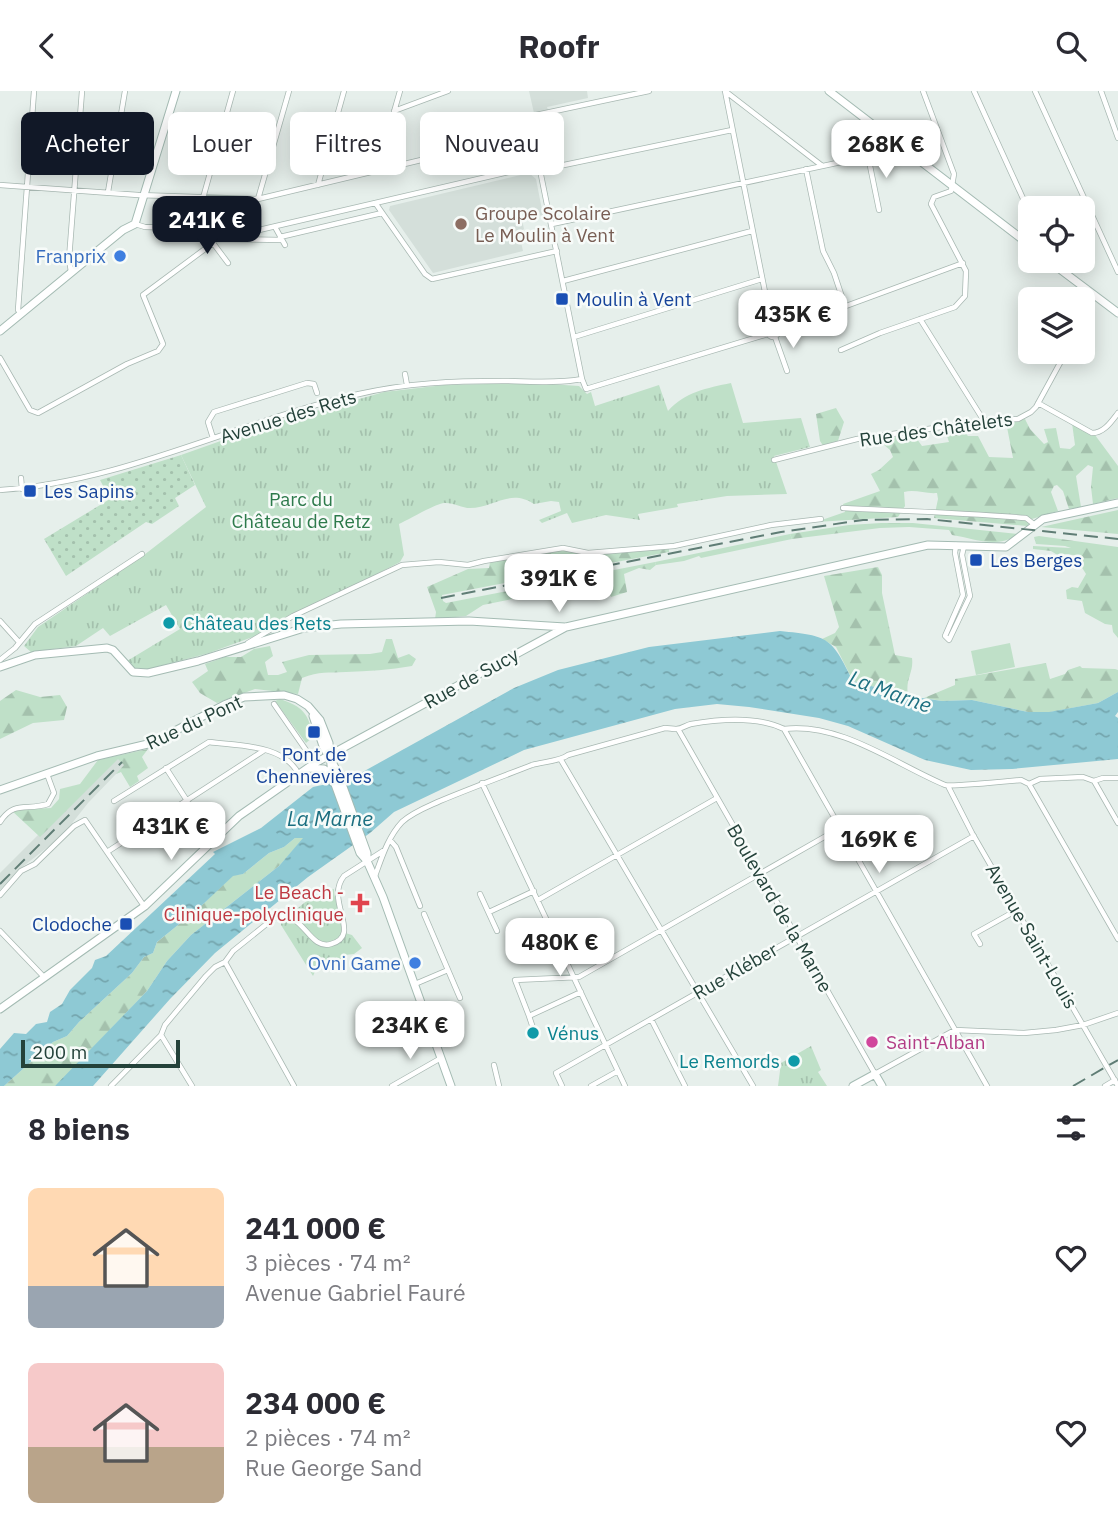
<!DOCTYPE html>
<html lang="fr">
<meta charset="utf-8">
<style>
body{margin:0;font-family:"IBM Plex Sans",sans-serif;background:#f7f7f7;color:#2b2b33;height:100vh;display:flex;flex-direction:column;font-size:26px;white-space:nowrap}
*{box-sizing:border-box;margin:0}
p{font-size:23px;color:#7c7c81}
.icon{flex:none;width:38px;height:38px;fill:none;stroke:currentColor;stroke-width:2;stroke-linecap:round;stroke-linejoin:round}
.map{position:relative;height:995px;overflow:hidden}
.details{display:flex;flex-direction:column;background:#fff;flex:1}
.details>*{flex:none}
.guide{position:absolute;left:21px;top:21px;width:700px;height:63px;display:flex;gap:14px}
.tools{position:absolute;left:1018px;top:105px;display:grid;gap:14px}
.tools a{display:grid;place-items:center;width:77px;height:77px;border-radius:10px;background:#fff;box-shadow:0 4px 18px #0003;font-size:35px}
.scale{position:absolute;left:21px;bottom:18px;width:159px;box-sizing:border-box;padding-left:7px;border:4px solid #24423a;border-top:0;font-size:19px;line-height:24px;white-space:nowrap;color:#24423a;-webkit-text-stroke:5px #f7fbf9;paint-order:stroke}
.price{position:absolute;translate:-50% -60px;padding:0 16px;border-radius:14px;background:#fff;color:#222;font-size:23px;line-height:46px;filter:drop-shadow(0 2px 4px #0008)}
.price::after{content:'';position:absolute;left:50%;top:42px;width:21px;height:16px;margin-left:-10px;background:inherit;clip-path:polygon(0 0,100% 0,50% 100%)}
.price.active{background:#111827;color:#fff}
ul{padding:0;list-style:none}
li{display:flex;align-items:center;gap:21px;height:175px;padding:0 28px}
li span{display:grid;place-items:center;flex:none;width:196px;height:140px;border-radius:10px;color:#555}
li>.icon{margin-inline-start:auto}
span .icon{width:84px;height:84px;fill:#fffc;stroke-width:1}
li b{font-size:30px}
h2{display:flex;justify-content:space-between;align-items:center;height:84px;padding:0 28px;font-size:30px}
.tag{padding:0 24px;border-radius:10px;background:#fff;box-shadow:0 4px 18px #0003;font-size:24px;line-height:63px}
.tag.active{background:#111827;color:#fff}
header{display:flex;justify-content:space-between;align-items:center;height:91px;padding:0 28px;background:#fff;font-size:32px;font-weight:700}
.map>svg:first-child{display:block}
.built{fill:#d4dfda}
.grass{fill:#bfe0c8}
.forest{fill:url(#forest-firs)}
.park{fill:url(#park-tufts)}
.garden{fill:url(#garden-dots)}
.water{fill:url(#water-ripples)}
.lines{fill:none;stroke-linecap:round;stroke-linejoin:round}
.street-casing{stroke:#a8b8b2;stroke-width:6}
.secondary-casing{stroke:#a4bbb3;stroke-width:9}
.street{stroke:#fff;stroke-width:4.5}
.secondary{stroke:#fff;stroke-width:7}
.rail{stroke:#5f7d75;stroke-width:2;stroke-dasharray:14 7;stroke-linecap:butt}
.education-dot{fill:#8d6e63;stroke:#f7fbf9;stroke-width:2.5}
.shop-dot{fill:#3f7fe0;stroke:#f7fbf9;stroke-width:2.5}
.transit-dot{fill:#1a4fb4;stroke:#f7fbf9;stroke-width:2.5}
.culture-dot{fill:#0f9aa8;stroke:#f7fbf9;stroke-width:2.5}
.health-dot{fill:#e0444e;stroke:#f7fbf9;stroke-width:2.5}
.hotel-dot{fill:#d1479c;stroke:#f7fbf9;stroke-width:2.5}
.labels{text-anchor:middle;stroke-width:5;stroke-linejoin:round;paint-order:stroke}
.education-label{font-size:19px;fill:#785e54;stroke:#f7fbf9;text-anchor:start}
.shop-label{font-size:19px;fill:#366cbe;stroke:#f7fbf9;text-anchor:end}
.transit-label{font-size:19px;fill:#164399;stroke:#f7fbf9;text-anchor:start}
.street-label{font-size:19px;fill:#24423a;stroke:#f7fbf9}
.park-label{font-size:19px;fill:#2d7a4b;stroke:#f7fbf9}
.culture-label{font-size:19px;fill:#0d838f;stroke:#f7fbf9;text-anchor:start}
.health-label{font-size:19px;fill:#be3a42;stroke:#f7fbf9;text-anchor:end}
.hotel-label{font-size:19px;fill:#b23c85;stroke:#f7fbf9;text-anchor:start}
.water-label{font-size:21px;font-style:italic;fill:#1c6f80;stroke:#f7fbf9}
</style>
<header><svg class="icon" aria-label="back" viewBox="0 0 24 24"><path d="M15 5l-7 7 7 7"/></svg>Roofr<svg class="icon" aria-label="search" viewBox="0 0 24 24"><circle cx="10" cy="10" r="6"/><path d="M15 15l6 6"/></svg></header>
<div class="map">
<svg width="1118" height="995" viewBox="0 0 1118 995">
<defs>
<pattern id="forest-firs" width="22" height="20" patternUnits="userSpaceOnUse" patternTransform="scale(1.75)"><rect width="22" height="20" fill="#bfe0c8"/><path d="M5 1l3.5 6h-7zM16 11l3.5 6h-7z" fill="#a4c1ad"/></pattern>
<pattern id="park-tufts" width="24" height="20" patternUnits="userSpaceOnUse" patternTransform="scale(1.75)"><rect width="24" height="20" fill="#bfe0c8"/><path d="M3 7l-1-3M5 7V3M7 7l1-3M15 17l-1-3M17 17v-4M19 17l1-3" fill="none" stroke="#a4c1ad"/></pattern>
<pattern id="garden-dots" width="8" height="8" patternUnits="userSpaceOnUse" patternTransform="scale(1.75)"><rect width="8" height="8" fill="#bfe0c8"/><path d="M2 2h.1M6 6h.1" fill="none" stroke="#a4c1ad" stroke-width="1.8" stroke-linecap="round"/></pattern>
<pattern id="water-ripples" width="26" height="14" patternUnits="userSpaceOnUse" patternTransform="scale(1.75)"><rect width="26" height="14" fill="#8ec9d4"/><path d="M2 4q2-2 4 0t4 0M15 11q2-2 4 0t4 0" fill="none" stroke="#74a5ad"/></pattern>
</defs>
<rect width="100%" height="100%" fill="#e6efeb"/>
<path class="built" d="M529,0h58l1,7 -41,9 1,3 -14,3z
M529,82l7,6 7,36 -21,4 2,10 -5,4 4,18 -90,22 -44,-63 1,-4z
M121,664l8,13 -13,6 -28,29 -26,33 -41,32 -21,22v-17l65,-65 33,-48z"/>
<path class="grass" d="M790,443l2,5 -91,19 -2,-2 -15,5 -28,4 -1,-3z
M1010,552l5,24 -39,8 -5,-24z
M280,608c24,8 27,14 34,37l-8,7 -31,-42z"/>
<path class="forest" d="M836,317l8,14 -7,22 -13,3 -4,-6 -4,-27z
M1025,328l5,10 14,15 4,-2 -4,-13 12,-1 4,20 10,1 5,-4 -3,-22 23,12 23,31v32l-25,6 -2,-17 2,-20 -5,-2 -12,11 5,31 -12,2 -6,-18 -6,-6 -3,1 -3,6 7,19 -26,8 -5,7 -93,-8 4,-19 -1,-6c-12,1 -22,-4 -33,-1l1,14 -7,11 -82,5 29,-10 -2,-8 37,-13 -9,-17 8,-4 14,-13 -3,-7 -14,-12 25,-2 4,4 12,-1 5,7 27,-4 -3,-9 18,-1 4,4h10l11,21 24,1 -7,-36z
M1118,419v24l-77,-7z
M881,432h32l106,11c-23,15 -42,5 -67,1l-3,-5 -40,-3 -29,1 -88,11 -2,-5 59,-9z
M1039,445l79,11v91l-5,-6 -1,-7 -7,-1 -20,-11 -3,-12 -15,-2 -1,-9 6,-3 6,1 8,-14 -5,-8v-10l-16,-2 -6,2 -8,-5 -18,-2v-3l38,2 -6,-2 -29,-2 -2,-7z
M647,458h22v3l-227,43 1,6 3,2 209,-41 1,3 -6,5 -11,-2 -15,6 3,18 -16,5 -7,-18 -37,9 -3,7 -3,3 -5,-8 -73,15 -17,11 -31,3 1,-7 -9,-25 41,-18 21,-1 1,-6 73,-12 27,5z
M878,476l4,8v18l13,62 17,3c2,15 -7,20 -4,38l-55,-15 -17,-34 -14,-8 13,-6 4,-6 -15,-51z
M386,548h6l6,19 11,-4 7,5 -4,7c-22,4 -44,5 -66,6 -18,1 -26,-1 -44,6l-4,16 -43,-5 -38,14 -17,-10 -8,-11 16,-11 -3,-7 20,-7h16l13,-8 16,-3 3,10 -8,6 3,13h10l9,-3 -5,-10 27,-7 61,-1 12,-2z
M1046,572l4,16 15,-5 3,-4 12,-4 2,2 33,1 3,1v22l-20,11 -48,9h-22l-56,-12 -30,1 -18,-3 31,-13v-6z
M16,599l24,7 20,-2 7,12 -3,13 -31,3 -33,16v-38z
M148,658l-6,8 6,11 -11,8 2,5 -9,6 -9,-15 -5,2 8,-9 -6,-6 -78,78 -29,-27 40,-2 8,-9 1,-10 20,-5 18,-24z
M295,747h9l-25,28 -88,69 -24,26 -20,30 -88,92 -4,3h-51l49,-44 14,-6 12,-14 53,-49 12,-16 9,-4 4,-11 42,-34 34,-33 10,-1 26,-21 15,-6z"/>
<path class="park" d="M535,292l44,3 8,8 4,-2 4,14 64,-21 9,26c17,-19 39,-23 63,-28l12,40 58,-5 9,29 -36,9 13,38 -60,2 -50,8 1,3 -40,7 2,6 -34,-5 -34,8 -5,-10 -25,10 -3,-3 22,-9 -2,-9 -8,-1 -17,3c-24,-16 -41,4 -64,4 -8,0 -18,-6 -26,-5 -9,1 -36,17 -45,21l5,31 -4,7 -134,70 -57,21 -64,17 -10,-1 -8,-8 53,-32 -14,-24 -56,31 -7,-8 -27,18 -45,6 -7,-6 14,-19 106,-72 62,-48 -25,-52 79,-28 124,-35 60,-7z
M334,798c0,15 10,28 8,43l10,3 10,13 -8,6 -9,1 -6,6 -12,3 -7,-3 -7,15 -32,-51v-11l-5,1 22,-7 11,-9h7l7,-7z
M811,955l10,24 -3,2 9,14h-49l3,-23z"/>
<path class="garden" d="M181,364l14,30 -20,13 4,8 -27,18 -6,-2 -80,54 -22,-37 66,-40 -10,-19z"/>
<path class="water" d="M780,540c50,5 51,6 73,50l55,15 34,5 30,-1 56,12h21l49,-9 20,-11v20l-3,4 3,2v41l-106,10 -41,1 -46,-10 -77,-34 -29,-8 -70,-11 -32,-3 -42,5 -151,41 -130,62 -24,21 -62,44 -93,76 -45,46 -77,87h-38l92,-95 20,-30 24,-26 88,-69 24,-28h-8l-11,9 -15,6 -26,21 -10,2 -34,32 -42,34 -4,11 -9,4 -12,16 -53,49 -12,14 -14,6 -49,44h-4v-37l14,-16 12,1 10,-10 11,-2 3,-10 12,-8 8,-14 22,-22 3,-8 11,-4 109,-102 -2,-2 48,-24 52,-41 37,-8 164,-91 44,-18 91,-23z"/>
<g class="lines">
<defs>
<path id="street" d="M725,0l47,236
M725,0l96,74
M974,0l57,125
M1035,0l83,181
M1101,0l17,47
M394,20l54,-20
M868,65l11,54
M806,78l17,82 11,22 11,33
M540,79l42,209 4,10 182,-55
M377,80l23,-80
M0,94l138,10 120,4 205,-49 73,-35 113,-24
M318,94l26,-94
M108,101l17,-101
M203,107l30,-107
M258,108l31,-108
M376,113l49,70 7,5 125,-28
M135,133l10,3 114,3 271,-63 10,3 192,-40
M552,133l350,-75
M275,136l10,18
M213,138v14l15,20
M280,146l102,-24
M213,148l69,1
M71,181l-2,-13 13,-168
M563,190l189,-50
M21,223l-3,-4 16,-219
M920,228l64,102
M1083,228l11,-24
M768 241a5 5 0 1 1 10 0a5 5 0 1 1-10 0Z
M778,240l185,-68
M574,246l188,-58
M775,246l12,34
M841,259l39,-17 75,-26 10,-11 1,-25 -35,-67 3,-7 17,-6 3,-17 -31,-83
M0,267l30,52 8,3 89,-49 31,-13 5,-7 -20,-49 70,-52
M405,283l2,11
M1038,312l54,30c12,0 19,-11 26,-20
M213,347l-5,-16 6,-10 93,-29 7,1 3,9
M774,369l83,-21 134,-19 27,-1 13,-7 5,-5 30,-55
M21,387l1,11
M0,399c125,-8 238,-69 359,-96 47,-11 95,-13 143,-13 26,0 54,3 80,-2
M843,417c61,3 122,5 183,10l9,7
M956,454l-1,8 8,42 -18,41 4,4 21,-44 -8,-41 2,-9
M0,530l19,21
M248,552l45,-27 109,-51 37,-3 29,3 16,-4 79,-13 25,5 86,-7 97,-21 50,-6
M0,569l15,-12 20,-24 107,-70
M274,613l41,59
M678,638l197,345 80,-44 69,3 32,-3 27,-5 35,-12
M784,638l203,357
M561,669l192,326
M166,677l47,73
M1094,690l24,42
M482,692l143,303
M1029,693l89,155
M948,695l24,47 146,253
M114,710l95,-59c29,4 76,2 90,33
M0,731c14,-22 27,-11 48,-18l6,-11 -7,-19
M390,749l6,7 24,59
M107,761l156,-101
M375,785c7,-19 13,-39 27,-54 11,-10 25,-15 38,-21 31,-13 61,-24 92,-36 10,-3 29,-4 36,-10l97,-27c4,0 7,1 11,1 6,0 10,-4 15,-5 29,-5 66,-8 93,5 56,-7 111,35 161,56 5,2 65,-4 76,-5l8,4 11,-5 43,-2 11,4 9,-3h15
M480,803l17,37
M0,804l21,-24 14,-7 39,-38 11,-6 59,86
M538,809l179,-102
M489,821l45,-21
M424,823l36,84
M0,840l44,46
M980,853l-6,-10 43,-24
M225,871l69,124
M415,893l33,-14
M581,901l-52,24 -14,-36 64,-3 261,-149
M529,925l5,15
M651,928l34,67
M161,944l31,51
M494,974l5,21
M111,995l50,-51 4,-10 41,-49 9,-9 10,-5 8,-11 41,-33c29,-11 34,33 57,26 32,-9 -7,-43 13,-68l39,-25
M392,995l49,-28
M562,995l-6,-13 418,-237
M591,995l27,-15
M1105,995l10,-6"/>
<path id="secondary" d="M829,0l202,155
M1049,170l69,52
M0,240l123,-101 12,-6 41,-133
M0,576l35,-12 72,-7 6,2 20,22 15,1 50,-12 106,-33 37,-4 128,-3 96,6
M313,625l10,30 15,27 29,80v8
M308,677l16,1 8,6
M0,699l97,-34 55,-13 72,-38 20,-8 40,-2 13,4 11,7 12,14 9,23 3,33 28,77 7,8 16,36 68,189
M0,918l145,-103 94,-90 76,-53 251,-136 362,-82 78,2 37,-28 75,-16
M853,995l22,-12 7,12"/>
</defs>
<use href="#street" class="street-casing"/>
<use href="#secondary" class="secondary-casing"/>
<use href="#street" class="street"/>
<use href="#secondary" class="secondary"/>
<path class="rail" d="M441,507l340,-66 82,-12 64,-1 191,20
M0,793l122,-122
M1073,995l45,-26"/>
</g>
<circle class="education-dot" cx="461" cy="133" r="7"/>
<g class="shop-dot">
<circle cx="120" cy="165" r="7"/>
<circle cx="415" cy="872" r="7"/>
</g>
<g class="transit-dot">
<rect x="555" y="201" width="14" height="14" rx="3.5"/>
<rect x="23" y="393" width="14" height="14" rx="3.5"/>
<rect x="969" y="462" width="14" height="14" rx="3.5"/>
<rect x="307" y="634" width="14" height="14" rx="3.5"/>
<rect x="119" y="826" width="14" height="14" rx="3.5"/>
</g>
<g class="culture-dot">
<circle cx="169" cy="532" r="7"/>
<circle cx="533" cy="942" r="7"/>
<circle cx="794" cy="970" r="7"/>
</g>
<path class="health-dot" d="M356.5 801.5h7v7h7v7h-7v7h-7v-7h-7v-7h7z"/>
<circle class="hotel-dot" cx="872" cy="951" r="7"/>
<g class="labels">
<g class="education-label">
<text x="475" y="129">Groupe Scolaire<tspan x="475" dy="22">Le Moulin à Vent</tspan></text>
</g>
<g class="shop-label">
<text x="106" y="172">Franprix</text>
<text x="401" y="879">Ovni Game</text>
</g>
<g class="transit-label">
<text x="576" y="215">Moulin à Vent</text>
<text x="44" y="407">Les Sapins</text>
<text x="990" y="476">Les Berges</text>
<text x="314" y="670" text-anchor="middle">Pont de<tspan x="314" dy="22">Chennevières</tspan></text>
<text x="112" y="840" text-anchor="end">Clodoche</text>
</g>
<g class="street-label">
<text transform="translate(288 325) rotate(-17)" y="7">Avenue des Rets</text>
<text transform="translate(936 338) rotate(-8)" y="7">Rue des Châtelets</text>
<text transform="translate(471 587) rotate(-29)" y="7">Rue de Sucy</text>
<text transform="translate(194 631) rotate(-25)" y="7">Rue du Pont</text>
<text transform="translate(780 817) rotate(60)" y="7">Boulevard de la Marne</text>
<text transform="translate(1032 845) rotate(60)" y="7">Avenue Saint-Louis</text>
<text transform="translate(735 880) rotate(-30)" y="7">Rue Kléber</text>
</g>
<g class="park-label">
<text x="301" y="415">Parc du<tspan x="301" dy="22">Château de Retz</tspan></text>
</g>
<g class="culture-label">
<text x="183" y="539">Château des Rets</text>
<text x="547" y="949">Vénus</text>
<text x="780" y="977" text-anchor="end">Le Remords</text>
</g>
<g class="health-label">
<text x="344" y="808">Le Beach -<tspan x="344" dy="22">Clinique-polyclinique</tspan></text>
</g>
<g class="hotel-label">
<text x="886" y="958">Saint-Alban</text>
</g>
<g class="water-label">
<text transform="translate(890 601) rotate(20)" y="7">La Marne</text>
<text x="330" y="735">La Marne</text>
</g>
</g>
</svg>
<div class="tools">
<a><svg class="icon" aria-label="locate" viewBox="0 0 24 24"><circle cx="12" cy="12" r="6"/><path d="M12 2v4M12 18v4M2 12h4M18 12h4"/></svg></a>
<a><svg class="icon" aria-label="layers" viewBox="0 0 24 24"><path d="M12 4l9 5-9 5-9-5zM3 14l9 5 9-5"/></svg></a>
</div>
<div class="scale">200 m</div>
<b class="price" style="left:886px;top:89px">268K €</b>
<b class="price active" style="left:207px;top:165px">241K €</b>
<b class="price" style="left:793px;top:259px">435K €</b>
<b class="price" style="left:559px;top:523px">391K €</b>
<b class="price" style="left:171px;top:771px">431K €</b>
<b class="price" style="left:879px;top:784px">169K €</b>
<b class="price" style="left:560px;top:887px">480K €</b>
<b class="price" style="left:410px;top:970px">234K €</b>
<div class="guide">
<a class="tag active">Acheter</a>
<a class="tag">Louer</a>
<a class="tag">Filtres</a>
<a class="tag">Nouveau</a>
</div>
</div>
<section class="details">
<h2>8 biens<svg class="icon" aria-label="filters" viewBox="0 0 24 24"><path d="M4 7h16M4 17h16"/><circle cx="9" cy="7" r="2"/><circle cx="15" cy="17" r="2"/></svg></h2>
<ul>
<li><span style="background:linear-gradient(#ffd9b3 70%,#9aa5b1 0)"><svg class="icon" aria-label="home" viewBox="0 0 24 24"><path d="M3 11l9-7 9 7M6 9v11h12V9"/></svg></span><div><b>241 000 €</b><p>3 pièces · 74 m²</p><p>Avenue Gabriel Fauré</p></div><svg class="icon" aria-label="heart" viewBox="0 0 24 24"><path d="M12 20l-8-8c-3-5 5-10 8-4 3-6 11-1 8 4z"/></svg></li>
<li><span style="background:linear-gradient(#f6c9c9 60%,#b9a48a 0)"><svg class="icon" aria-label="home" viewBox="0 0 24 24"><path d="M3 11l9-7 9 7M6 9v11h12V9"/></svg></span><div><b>234 000 €</b><p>2 pièces · 74 m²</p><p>Rue George Sand</p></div><svg class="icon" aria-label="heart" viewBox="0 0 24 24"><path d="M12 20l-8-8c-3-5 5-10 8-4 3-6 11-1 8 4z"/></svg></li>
</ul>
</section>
